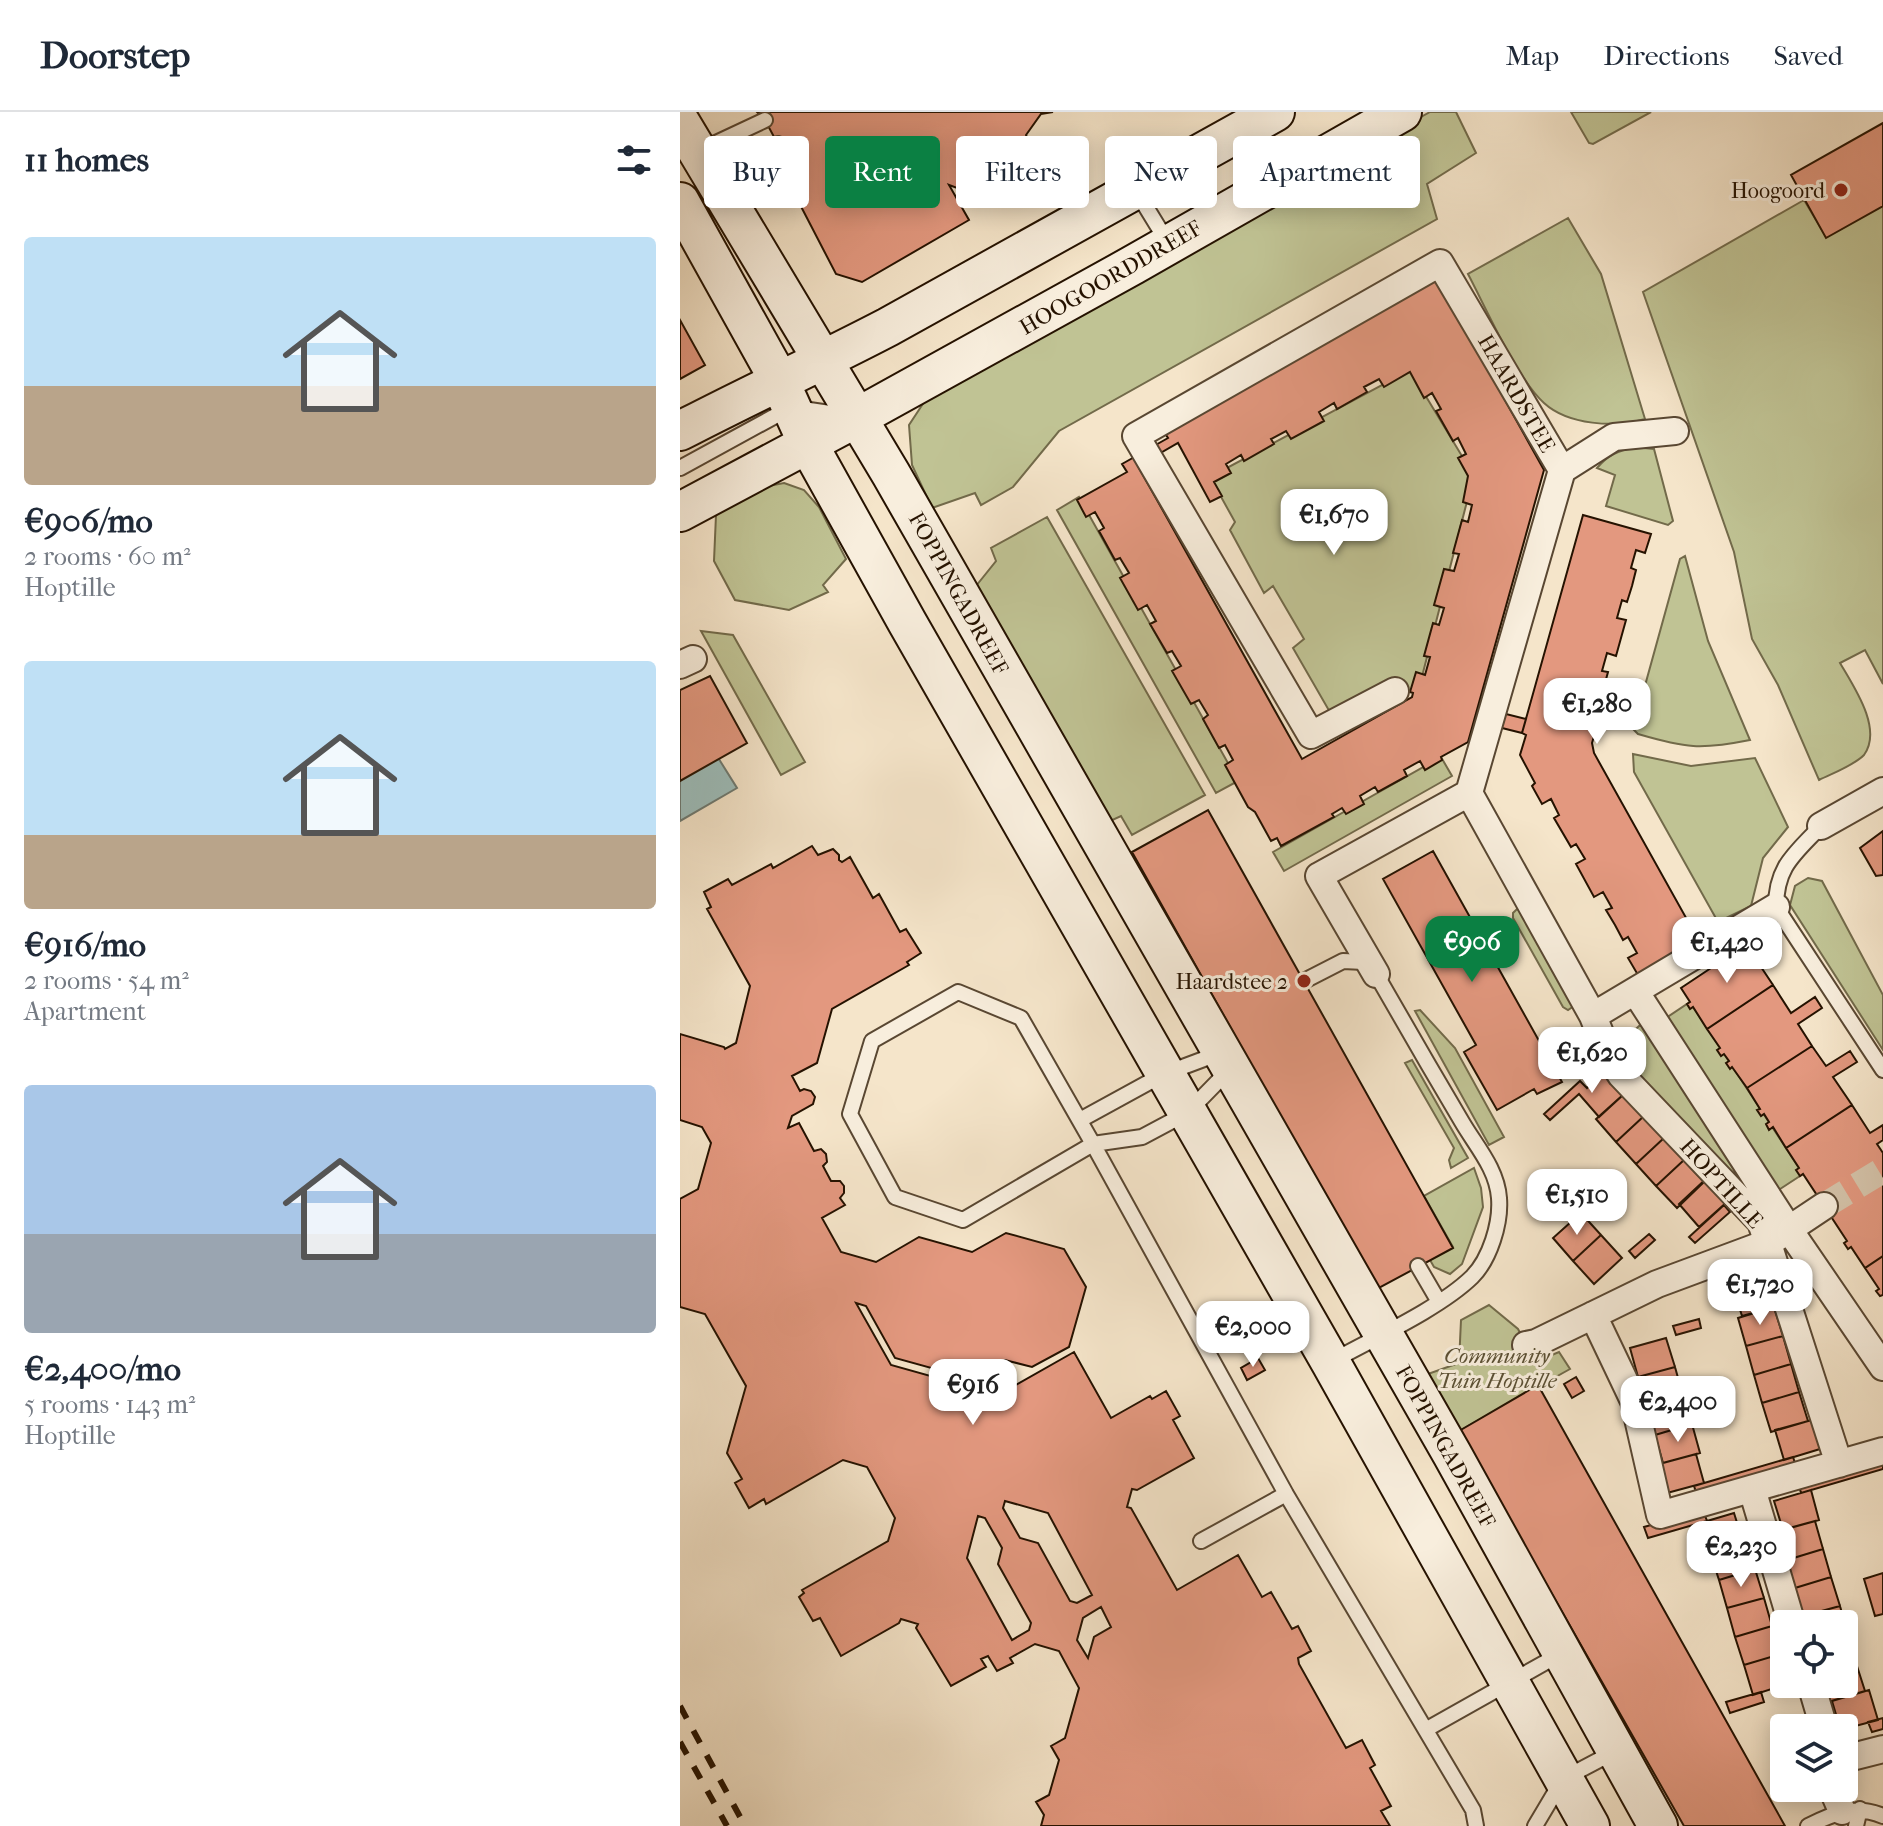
<!DOCTYPE html>
<meta charset="utf-8">
<style>
body{margin:0;font-family:"IM FELL French Canon",serif;background:#f6f6f7;color:#1f2937;height:100vh;display:flex;flex-direction:column;font-size:30px;white-space:nowrap}
*{box-sizing:border-box;margin:0}
p{font-size:26px;color:#747a83}
.icon{flex:none;width:44px;height:44px;fill:none;stroke:currentColor;stroke-width:2;stroke-linecap:round;stroke-linejoin:round}
.map{position:relative;flex:1;overflow:hidden}
.details{display:flex;flex-direction:column;background:#fff;width:680px}
.details>*{flex:none}
.hud{position:absolute;left:24px;top:24px;width:760px;height:72px;display:flex;gap:16px}
.controls{position:absolute;left:1090px;top:1498px;display:grid;gap:16px}
.controls a{display:grid;place-items:center;width:88px;height:88px;border-radius:8px;background:#fff;box-shadow:0 4px 20px #0003;font-size:40px}
.price{position:absolute;translate:-50% -68px;padding:0 18px;border-radius:16px;background:#fff;color:#222;font-size:26px;line-height:52px;filter:drop-shadow(0 2px 4px #0008)}
.price::after{content:'';position:absolute;left:50%;top:48px;width:24px;height:18px;margin-left:-12px;background:inherit;clip-path:polygon(0 0,100% 0,50% 100%)}
.price.current{background:#0b8043;color:#fff}
ul{padding:0;list-style:none}
li{display:grid;align-content:center;gap:16px;height:424px;padding:0 24px}
li span{display:grid;place-items:center;height:248px;border-radius:8px;color:#555}
li>.icon{margin-inline-start:auto}
span .icon{width:144px;height:144px;fill:#fffc;stroke-width:1}
li b{font-size:34px}
h2{display:flex;justify-content:space-between;align-items:center;height:96px;padding:0 24px;font-size:34px}
.chip{padding:0 28px;border-radius:8px;background:#fff;box-shadow:0 4px 20px #0003;font-size:28px;line-height:72px}
.chip.current{background:#0b8043;color:#fff}
header{display:flex;align-items:center;gap:48px;box-sizing:border-box;height:112px;padding:0 40px;background:#fff;border-bottom:2px solid #e0e1e3}
header strong{font-size:38px}
nav{display:flex;gap:44px;margin-inline-start:auto;font-size:28px}
main{display:flex;flex:1;min-height:0}
.map>svg:first-child{display:block}
.green{fill:#c0c394;stroke:#726a4a;stroke-width:2}
.water{fill:#9dbebc;stroke:#6d7971;stroke-width:2}
.building{fill:#e3987f;stroke:#251200;stroke-width:2;fill-rule:evenodd}
.lines{fill:none;stroke-linecap:round;stroke-linejoin:round}
.street-tunnel{stroke:#d6c5ac;stroke-width:26;stroke-dasharray:26 13;stroke-linecap:butt}
.lane-casing{stroke:#594732;stroke-width:18}
.street-casing{stroke:#594732;stroke-width:30}
.secondary-casing{stroke:#251200;stroke-width:42}
.lane{stroke:#f8eedd;stroke-width:14}
.street{stroke:#f8eedd;stroke-width:26}
.secondary{stroke:#f8eedd;stroke-width:38}
.rail{stroke:#251200;stroke-width:6;stroke-dasharray:14 14;stroke-linecap:butt}
.poi-dot{fill:#8f2418;stroke:#f8eedd;stroke-width:3}
.labels{text-anchor:middle;stroke-width:6;stroke-linejoin:round;paint-order:stroke}
.poi-label{font-size:22px;fill:#251200;stroke:#f8eedd;text-anchor:end}
.street-label{font-size:22px;fill:#251200;stroke:#f8eedd}
.park-label{font-size:22px;font-style:italic;fill:#5b5034;stroke:#f8eedd}
</style>
<header>
<strong>Doorstep</strong>
<nav><a>Map</a><a>Directions</a><a>Saved</a></nav>
</header>
<main>
<section class="details">
<h2>11 homes<svg class="icon" aria-label="filters" viewBox="0 0 24 24"><path d="M4 7h16M4 17h16"/><circle cx="9" cy="7" r="2"/><circle cx="15" cy="17" r="2"/></svg></h2>
<ul>
<li><span style="background:linear-gradient(#bfe0f5 60%,#b9a48a 0)"><svg class="icon" aria-label="home" viewBox="0 0 24 24"><path d="M3 11l9-7 9 7M6 9v11h12V9"/></svg></span><div><b>€906/mo</b><p>2 rooms · 60 m²</p><p>Hoptille</p></div></li>
<li><span style="background:linear-gradient(#bfe0f5 70%,#b9a48a 0)"><svg class="icon" aria-label="home" viewBox="0 0 24 24"><path d="M3 11l9-7 9 7M6 9v11h12V9"/></svg></span><div><b>€916/mo</b><p>2 rooms · 54 m²</p><p>Apartment</p></div></li>
<li><span style="background:linear-gradient(#a9c7e8 60%,#9aa5b1 0)"><svg class="icon" aria-label="home" viewBox="0 0 24 24"><path d="M3 11l9-7 9 7M6 9v11h12V9"/></svg></span><div><b>€2,400/mo</b><p>5 rooms · 143 m²</p><p>Hoptille</p></div></li>
</ul>
</section>
<div class="map">
<svg width="1203" height="1714" viewBox="0 0 1203 1714">
<rect width="100%" height="100%" fill="#f5e5ca"/>
<filter id="stains"><feTurbulence type="fractalNoise" baseFrequency=".0025" numOctaves="4"/><feColorMatrix values="0 0 0 0 .2 0 0 0 0 .09 0 0 0 0 .02 0 0 0 .5 -.17"/></filter>
<radialGradient id="worn" r=".72"><stop offset=".6" stop-color="#630" stop-opacity="0"/><stop offset="1" stop-color="#630" stop-opacity=".3"/></radialGradient>
<path class="green" d="M750,0h26l20,41 -49,31 10,35 -378,212 -46,56 -32,18 -6,-12 -43,15 -20,-43 -3,-40 23,-35z
M891,0h80l-58,32 -4,-1z
M1203,84v488l-18,-34 -25,13c14,24 43,66 24,92 -11,11 -31,18 -45,25l-41,-95 -26,-46 -18,-87 -91,-260 161,-92 18,30z
M888,106l33,56 44,145c-30,9 -77,6 -101,-16 -27,-24 -58,-95 -76,-129z
M730,258l61,101 1,11 -54,210 -34,-6 -53,28 -38,-66 11,-9 -31,-53 -9,7 -34,-63 5,-8 -25,-45z
M954,335l20,2 19,72 -5,4 -62,-19 9,-31 -18,-7c11,-13 21,-17 37,-21z
M104,371l20,7 15,17 27,52 -23,26 5,7 -39,18 -54,-10 -21,-39 2,-46 47,-28z
M399,385l159,284 -22,12 -159,-283z
M367,405l158,278 -73,40 -11,-19 -13,6 -132,-236 20,-25 -5,-13z
M1005,444l23,85 42,99c-50,10 -64,8 -112,-6l-5,-5 47,-170z
M21,519l32,4 72,127 -24,13z
M953,642l58,12 64,-8 33,69 -25,31 -12,48 -33,16 -84,-150z
M761,645l11,19 -168,95 -11,-19z
M1128,766l14,3 61,114v55l-93,-145 5,-19z
M837,797l5,1 52,96 -6,4 -5,-3 -50,-89v-5z
M1010,890l113,172 -26,17 -114,-171z
M740,898l35,38 49,89 -15,8 -74,-134z
M959,914h7l96,145 -4,6 -6,2 -112,-120 -3,-12z
M732,948l56,98 -17,10 -2,-8 5,-12 -49,-85z
M794,1056l7,20 2,19 -21,57 -12,10 -16,-7 -4,-7 23,-13 -29,-51z
M809,1193l29,24 17,33 24,-10 11,17 -111,62 -34,-56 34,-12 2,-43z"/>
<path class="water" d="M32,636l25,40 -57,33v-54z"/>
<path class="building" d="M77,0h296l-12,2 -15,21 5,11 -74,42 -8,-3 20,35 -107,62 -26,-8 -57,-110 2,-14 -16,-30z
M1203,11v83l-57,32 -35,-63z
M757,166l107,192 -76,272 -27,15 1,3 -17,10 -5,-9 -16,9 3,6 -29,16 -3,-5 -15,9 4,8 -18,10 -4,-6 -10,6 2,3 -53,29 -4,-8 -6,3 -16,-29 -7,-5 -23,-42 8,-5 -8,-15 -6,3 -16,-29 5,-4 -9,-15 -8,4 -19,-33 9,-5 -9,-15 -5,2 -17,-29 6,-3 -9,-16 -9,5 -18,-32 9,-5 -9,-15 -5,2 -16,-29 5,-3 -9,-16 -9,5 -9,-17 50,-28 -5,-8 46,-26 -4,-6zM730,260l14,26 8,-5 9,16 -5,2 17,30 5,-3 8,16 -8,4 10,18 -5,26 9,3 -4,17 -6,-2 -9,33 6,1 -5,17 -10,-2 -10,36 10,3 -5,17 -6,-2 -9,33 6,1 -5,18 -9,-3 -6,20 3,1 -1,4 -110,62 -164,-293 40,-23 32,59 12,-6 -8,-14 17,-9 -5,-9 15,-9 3,6 30,-17 -3,-5 15,-8 5,8 33,-18 -5,-9 15,-9 3,6 30,-17 -3,-5 15,-8 5,8z
M0,208l25,45 -25,14z
M903,403l68,19 -6,19 -9,-3 -5,18 5,2 -4,16 -5,16 -5,-2 -5,18 9,2 -10,36 -9,-3 -5,18 6,1 -9,33 -6,-2 -5,17 10,3 -6,20 2,10 105,188 -61,34 -10,-17 9,-5 -9,-16 -5,3 -8,-15 -9,-15 6,-2 -9,-16 -9,5 -18,-33 9,-5 -9,-15 -5,3 -17,-29 5,-3 -8,-16 -9,5 -10,-18 3,-3 -15,-28 6,-20 -4,-2z
M30,564l37,67 -67,38v-91z
M798,595l48,12 -4,14 -48,-12z
M528,698l245,438 -76,41 -245,-437z
M1203,719v44l-7,1 -16,-28z
M132,734l6,9 15,-6 6,6v5l3,2 8,-5 23,41 6,-4 21,38 6,-3 15,24 -14,9 2,3 -77,44 -15,54 -25,13 8,15 4,-2 7,2 4,6 -2,7 -21,12 -4,12 11,-5 15,28 7,-2 5,5 1,8 -4,4 8,15h9l4,5v7l-4,5 5,7 -23,13 19,34 35,10 43,-25 53,15 34,-19 58,16 22,38 -17,60 -37,20 -27,-7 -34,19 -76,-21 -29,-52 -10,-3 35,62 107,30 76,-43 37,66 39,-22 2,3 14,-8 14,25 -7,4 21,38 -57,32 -5,-1 -5,18 4,1 46,82 61,-35 24,42 9,-5 21,37 6,-3 13,25 -13,7 1,6 47,84 16,-8 13,25 -5,3 21,38 -10,5 9,15h-349l3,-11 -8,-13 13,-7 10,-35 -8,-14 14,-8 14,-50 -20,-37 -24,-7 -25,14 3,5 -16,8 -9,-15 -7,3 5,8 -35,19 -35,-58 2,-4 -17,-5 -2,4 -58,33 -21,-38 -7,3 -14,-24 5,-4 -2,-3 86,-49 7,-23 -28,-51 -24,-7 -77,44 -2,-5 -15,9 -14,-25 7,-4 -15,-26 19,-67 -41,-72 -25,-7v-108l18,-10 13,-46 -9,-16 -22,-7v-86l44,13 1,2 11,-6 14,-57 -43,-77 4,-2 -7,-15 24,-13 4,6 39,-21 2,4zM325,1389l43,12 44,82 -15,8 -7,-2 -32,-58 -18,-5 -17,-30zM298,1404l7,2 17,30 -4,16 33,59 -2,7 -17,10 -45,-82zM421,1495l10,20 -17,10 -6,21 -11,-18 6,-22z
M753,739l129,231 -25,12 -3,-5 -37,21 -33,-58 12,-7 -93,-166z
M1063,828l30,45 -66,44 -14,-22 -3,2 -3,-5 3,-2 -9,-14 36,-24 -3,-5z
M1093,873l18,28 24,-16 7,11 -24,16 14,22 -65,42 -15,-21 -2,2 -4,-6 3,-2 -5,-7 -3,2 -4,-6 3,-2 -13,-19z
M1132,934l14,20 24,-15 7,11 -24,15 19,28 -66,43 -13,-21 -4,3 -3,-6 3,-2 -5,-8 -3,2 -4,-6 3,-1 -13,-21z
M927,957l17,25 -25,23 -20,-23 -29,26 -6,-6 36,-33 7,7z
M944,982l20,22 -28,26 -20,-23z
M1172,993l18,28 13,-8v15l-6,4 6,9v103l-18,12 -14,-21 -3,2 -4,-6 3,-2 -44,-67 -3,2 -4,-6 3,-2 -13,-20z
M964,1004l20,22 -28,26 -20,-22z
M984,1026l20,22 -28,26 -20,-22z
M1004,1048l20,22 -27,26 -21,-22z
M1027,1066l21,23 -29,26 -20,-23z
M1044,1093l6,7 -35,31 -6,-6z
M901,1101l20,22 -28,26 -20,-23z
M969,1122l6,6 -20,18 -6,-7z
M921,1123l21,23 -28,26 -21,-23z
M1203,1144v39l-3,1 -4,-5 3,-2 -14,-21z
M1082,1158l3,8 -45,13 -3,-8z
M1090,1165l9,29 -37,10 -9,-29z
M1094,1195l9,29 -37,10 -8,-28z
M1019,1207l2,9 -25,7 -3,-9z
M1103,1224l8,28 -37,11 -8,-29z
M986,1226l9,29 -37,10 -8,-29z
M578,1246l7,12 -18,10 -6,-12z
M1111,1252l8,28 -37,11 -8,-28z
M995,1255l8,29 -36,10 -9,-29z
M896,1265l8,14 -12,7 -8,-14z
M858,1273l247,441h-101l-225,-395z
M1119,1280l9,29 -37,11 -9,-29z
M1003,1284l9,28 -37,11 -8,-29z
M1132,1308l8,29 -36,11 -9,-30z
M1012,1312l8,29 -37,10 -8,-28z
M1016,1342l8,29 -37,10 -8,-29z
M1113,1345l3,9 -99,29 -3,-9z
M1203,1346v11l-82,24 -3,-11z
M1131,1378l8,30 -36,10 -9,-29z
M1023,1398l4,11 -59,17 -4,-11z
M1054,1401l9,29 -37,11 -9,-29z
M1135,1409l8,28 -36,11 -9,-29z
M1067,1429l8,28 -36,11 -9,-28z
M1143,1437l8,28 -36,11 -8,-28z
M1075,1457l9,29 -37,10 -8,-28z
M1203,1461v41l-8,2 -11,-37z
M1151,1465l9,29 -37,10 -8,-28z
M1084,1486l8,28 -37,11 -8,-29z
M1160,1494l8,29 -4,1v-12h-39l-2,-8z
M1092,1514l9,28 -37,11 -9,-28z
M1168,1523l8,28 -12,4v-31z
M1101,1542l3,12v18h3l-34,11 -9,-30z
M1176,1551l9,28 -37,11 -5,-18h21v-17z
M1189,1578l9,30 -34,9 -4,-1 -8,-27z
M1081,1580l3,10 -34,11 -4,-11z
M1203,1606v11l-11,3 -4,-10z"/>
<g class="lines">
<path class="street-tunnel" d="M1144,1094l59,-36"/>
<defs>
<path id="lane" d="M19,35l17,-4 49,-23
M455,77l33,54
M53,85l7,-25 38,-28
M116,296l47,7
M0,356l108,-59
M1141,714c-26,28 -45,40 -45,81l107,163
M624,869l39,-20 21,1 12,12c28,49 57,99 86,148 14,24 35,47 37,76 2,25 -9,61 -27,79 -33,32 -100,62 -141,85
M550,957l-43,44 -45,24 -49,7 -130,76 -68,-23 -45,-83 22,-73 86,-49 63,26 72,126 193,350 187,316 3,16
M400,1008l84,-46 56,-21
M738,1154l21,36
M521,1429l85,-47
M747,1617l135,-76
M855,1714l28,-47 53,-28
M1128,1714c26,-13 47,-22 75,-10
M1176,1714l4,-17"/>
<path id="street" d="M882,358l52,-33 61,-6
M0,553l13,-6
M789,681l124,223 17,42 11,17 140,147 78,242
M1141,714l62,-35
M696,862l-57,-98 150,-83 93,-323 -122,-207 -304,173 175,299 84,-44
M955,879l155,240 93,136
M913,904l183,-109
M913,1203l41,86 26,114 223,-64
M846,1233l10,-2 121,-59 113,-42 54,-36
M1072,1377l40,135
M1131,1572l13,44
M1164,1647l39,-10
M1152,1676l10,23"/>
<path id="secondary" d="M0,10l211,352 561,980 206,372
M0,90l99,178 29,64 99,178 424,741 259,463
M0,319c69,-36 139,-68 208,-104l387,-215
M0,400l178,-95 275,-152 269,-153"/>
</defs>
<use href="#lane" class="lane-casing"/>
<use href="#street" class="street-casing"/>
<use href="#secondary" class="secondary-casing"/>
<use href="#lane" class="lane"/>
<use href="#street" class="street"/>
<use href="#secondary" class="secondary"/>
<path class="rail" d="M0,1594l65,120
M0,1630l47,84"/>
</g>
<g class="poi-dot">
<circle cx="1161" cy="78" r="8"/>
<circle cx="624" cy="869" r="8"/>
</g>
<g class="labels">
<g class="poi-label">
<text x="1145" y="86">Hoogoord</text>
<text x="608" y="877">Haardstee 2</text>
</g>
<g class="street-label">
<text transform="translate(430 165) rotate(-30)" y="8">HOOGOORDDREEF</text>
<text transform="translate(837 281) rotate(60)" y="8">HAARDSTEE</text>
<text transform="translate(279 481) rotate(61)" y="8">FOPPINGADREEF</text>
<text transform="translate(1042 1071) rotate(48)" y="8">HOPTILLE</text>
<text transform="translate(766 1334) rotate(61)" y="8">FOPPINGADREEF</text>
</g>
<g class="park-label">
<text x="817" y="1251">Community<tspan x="817" dy="25">Tuin Hoptille</tspan></text>
</g>
</g>
<rect width="100%" height="100%" filter="url(#stains)"/>
<rect width="100%" height="100%" fill="url(#worn)"/>
</svg>
<div class="controls">
<a><svg class="icon" aria-label="locate" viewBox="0 0 24 24"><circle cx="12" cy="12" r="6"/><path d="M12 2v4M12 18v4M2 12h4M18 12h4"/></svg></a>
<a><svg class="icon" aria-label="layers" viewBox="0 0 24 24"><path d="M12 4l9 5-9 5-9-5zM3 14l9 5 9-5"/></svg></a>
</div>
<b class="price" style="left:654px;top:445px">€1,670</b>
<b class="price" style="left:917px;top:634px">€1,280</b>
<b class="price current" style="left:792px;top:872px">€906</b>
<b class="price" style="left:1047px;top:873px">€1,420</b>
<b class="price" style="left:912px;top:983px">€1,620</b>
<b class="price" style="left:897px;top:1125px">€1,510</b>
<b class="price" style="left:1080px;top:1215px">€1,720</b>
<b class="price" style="left:573px;top:1257px">€2,000</b>
<b class="price" style="left:293px;top:1315px">€916</b>
<b class="price" style="left:998px;top:1332px">€2,400</b>
<b class="price" style="left:1061px;top:1477px">€2,230</b>
<div class="hud">
<a class="chip">Buy</a>
<a class="chip current">Rent</a>
<a class="chip">Filters</a>
<a class="chip">New</a>
<a class="chip">Apartment</a>
</div>
</div>
</main>
